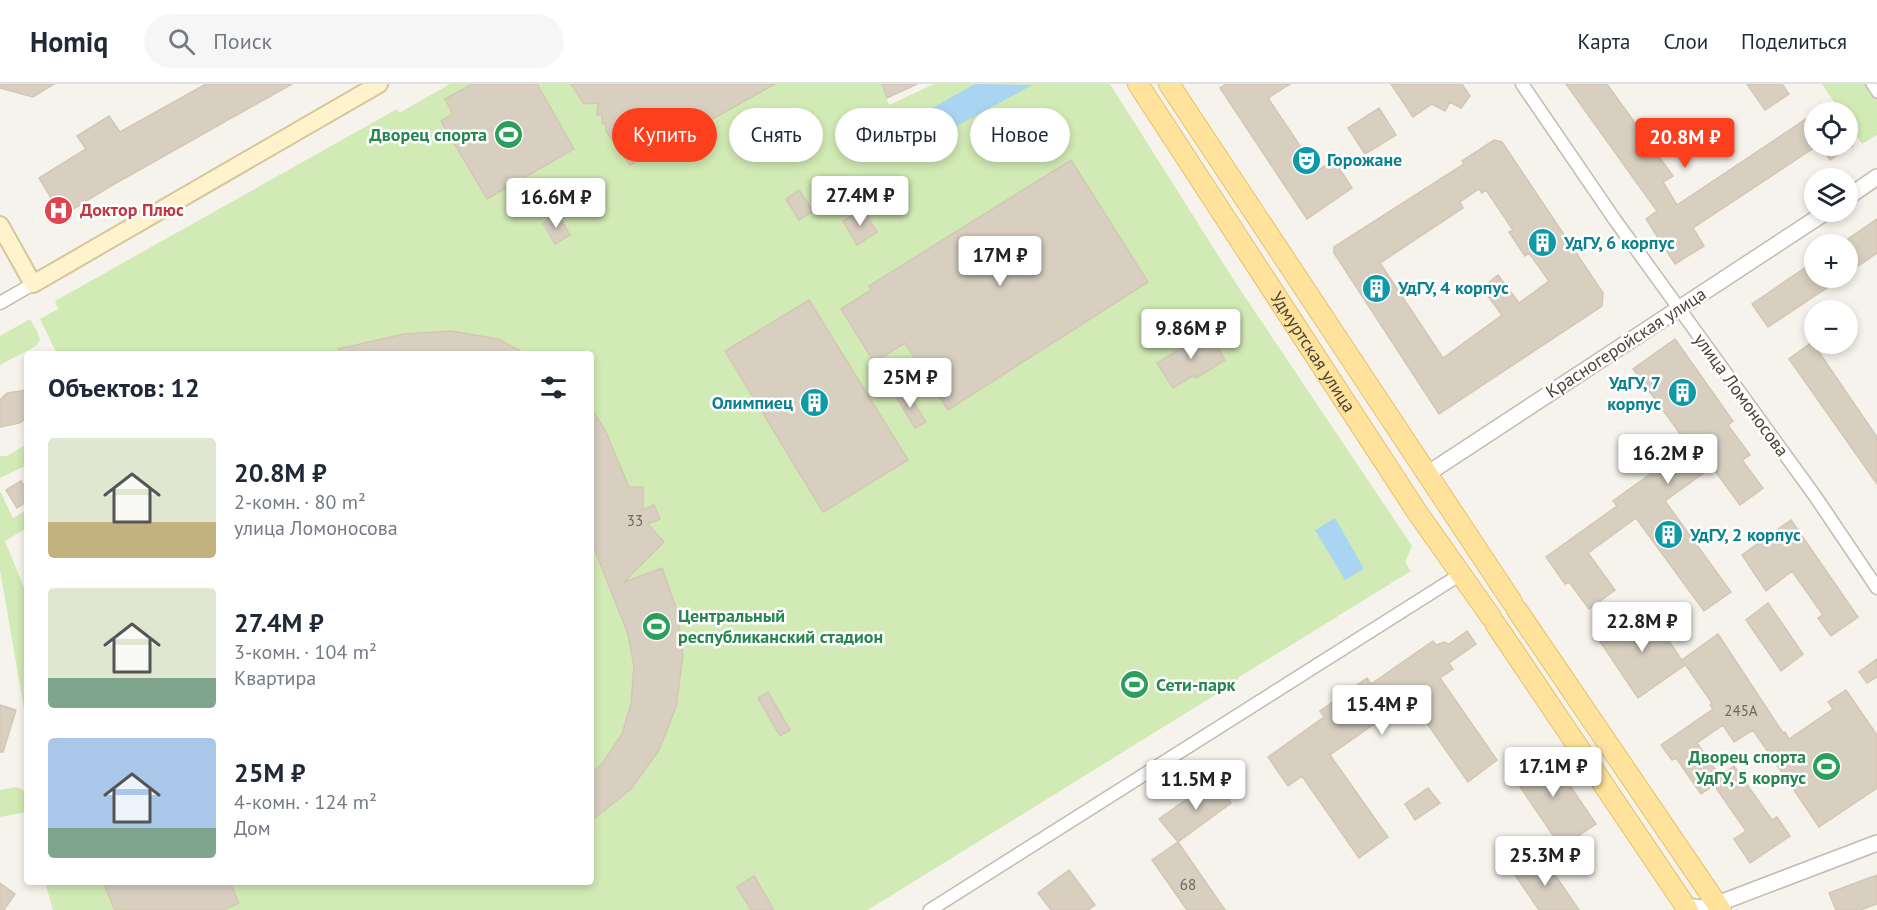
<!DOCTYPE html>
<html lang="ru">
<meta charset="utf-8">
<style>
body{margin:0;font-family:"PT Sans",sans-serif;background:#f6f6f7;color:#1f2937;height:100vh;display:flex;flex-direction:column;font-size:22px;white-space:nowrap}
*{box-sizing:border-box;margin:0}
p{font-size:20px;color:#747a83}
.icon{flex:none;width:33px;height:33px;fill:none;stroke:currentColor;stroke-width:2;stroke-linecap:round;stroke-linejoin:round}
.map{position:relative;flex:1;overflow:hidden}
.panel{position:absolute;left:24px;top:267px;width:570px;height:534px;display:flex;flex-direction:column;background:#fff;border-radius:6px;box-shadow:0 3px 9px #0003}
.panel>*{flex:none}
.banner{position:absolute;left:612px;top:24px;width:570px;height:54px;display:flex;gap:12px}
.controls{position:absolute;left:1804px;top:18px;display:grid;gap:12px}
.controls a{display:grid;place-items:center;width:54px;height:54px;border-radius:50%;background:#fff;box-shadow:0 3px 9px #0003;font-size:30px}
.price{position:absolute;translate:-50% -51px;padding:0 14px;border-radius:6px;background:#fff;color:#222;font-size:20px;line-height:39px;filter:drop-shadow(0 2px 3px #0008)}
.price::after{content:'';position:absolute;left:50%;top:36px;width:18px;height:14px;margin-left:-9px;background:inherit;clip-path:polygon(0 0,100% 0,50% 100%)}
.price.on{background:#fc3f1d;color:#fff}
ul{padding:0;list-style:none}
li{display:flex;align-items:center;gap:18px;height:150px;padding:0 24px}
li span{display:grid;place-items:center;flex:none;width:168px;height:120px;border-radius:6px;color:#555}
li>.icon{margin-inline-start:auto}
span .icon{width:72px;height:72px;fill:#fffc;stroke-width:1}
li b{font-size:26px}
h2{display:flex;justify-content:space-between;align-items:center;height:72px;padding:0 24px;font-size:26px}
.chip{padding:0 21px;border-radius:27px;background:#fff;box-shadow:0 3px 9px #0003;font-size:21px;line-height:54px}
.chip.on{background:#fc3f1d;color:#fff}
header{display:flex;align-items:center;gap:36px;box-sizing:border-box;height:84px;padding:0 30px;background:#fff;border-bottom:2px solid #e0e1e3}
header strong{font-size:28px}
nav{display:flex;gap:33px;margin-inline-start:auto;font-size:21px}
.search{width:420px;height:54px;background:#f6f6f7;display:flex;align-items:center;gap:15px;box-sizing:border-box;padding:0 21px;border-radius:33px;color:#747a83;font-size:22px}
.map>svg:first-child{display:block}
.green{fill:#d2eab5}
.water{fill:#a9d4f2}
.building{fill:#d8cfc1;stroke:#d3c7b4;stroke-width:1.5;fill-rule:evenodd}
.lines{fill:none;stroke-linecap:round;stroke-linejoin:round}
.pedestrian-casing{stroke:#c2bbae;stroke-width:12}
.minor-casing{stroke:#c2bbae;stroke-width:15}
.tertiary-casing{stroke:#c2bbae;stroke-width:18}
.secondary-casing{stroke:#d6c79b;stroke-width:20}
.primary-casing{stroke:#e6c16a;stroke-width:22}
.pedestrian{stroke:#fff;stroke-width:9}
.minor{stroke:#fff;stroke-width:12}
.tertiary{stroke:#fff;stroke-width:15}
.secondary{stroke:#fff3cd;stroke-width:16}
.primary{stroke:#ffe39c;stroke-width:20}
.labels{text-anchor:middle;stroke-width:5;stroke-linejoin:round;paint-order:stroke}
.number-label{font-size:15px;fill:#6e675b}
.leisure-label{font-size:18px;font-weight:bold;fill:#27864d;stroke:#fff;text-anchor:end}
.culture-label{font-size:18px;font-weight:bold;fill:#0d838f;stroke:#fff;text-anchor:start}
.health-label{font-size:18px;font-weight:bold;fill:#be3a42;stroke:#fff;text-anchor:start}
.street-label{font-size:18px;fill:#4b4439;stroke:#fff}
</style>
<header>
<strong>Homiq</strong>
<div class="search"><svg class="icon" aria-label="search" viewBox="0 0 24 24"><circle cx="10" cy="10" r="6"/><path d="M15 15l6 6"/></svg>Поиск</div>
<nav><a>Карта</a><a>Слои</a><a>Поделиться</a></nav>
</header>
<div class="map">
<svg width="1877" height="826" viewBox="0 0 1877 826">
<rect width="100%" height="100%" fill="#f6f3ec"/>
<path class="green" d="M450,0h431l8,21 45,-21h176l125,198 177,264 -7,16 6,9 -172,106 -3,5 -368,228h-815l-8,-28h546v-528h-534l-17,-35 18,-10 -3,-8 342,-192 2,4z
M1822,0h55v51l-15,9 -14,-21v-11h-7z
M30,235l7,12 3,9 -4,6 -36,19v-29z
M27,360v21l-27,13v-22h7z
M0,407l13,27 14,-8v18l-22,13 20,49 2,-4v140l-27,-156z
M16,703l11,5v23l-1,-3 -26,5v-27z"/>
<path class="water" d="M975,0l57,1 -99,54 -13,-24z
M1335,434l29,51 -19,11 -30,-50z"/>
<path class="building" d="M0,0h54l-21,13 -33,-9z
M206,0h86l-183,103 -47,29 -23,-38 47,-29 -9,-13 32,-20 11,16z
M472,0h65l37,65 -87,50 -46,-78 12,-7 -8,-15z
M571,0h204l-145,81 -24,-34v-7l-4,-1v-8h-5l1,-12 -14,1z
M882,0h35l-30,14z
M1226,0h64l-22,14 49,73 17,-11 18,28 -45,31 -87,-131z
M1391,0h71l8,12 -9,12 -11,-6 -5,9 -13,-7 -19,13z
M1566,0h41l66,92 -10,6 14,23 138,-92v34l-122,81 11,18 -29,18 -29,-45 11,-8z
M1747,0h35l7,10 -24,16z
M1379,24l17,27 -31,19 -17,-26z
M1494,56l8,2 101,151 -1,13 -163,108 -105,-161v-6l130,-83 -2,-3zM1479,105l3,4 4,-3 27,40 -4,2 16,24 4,-3 20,28 -30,22 -21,-28 -16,13 20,27 -59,43 -63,-95 83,-55 -3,-6z
M1820,62h32l-22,14z
M1071,76l77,122 -200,128 -43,-67 -31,19 -33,-53 30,-19 -2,-4z
M799,106l14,21 -14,9 -13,-21z
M863,125l14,23 -20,13 -14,-24z
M558,130l12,21 -15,9 -12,-21z
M1877,135v34l-29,20v-34z
M1815,177v17h27l-74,49 -16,-23z
M809,216l99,160 -85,52 -98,-161z
M451,247l47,8 28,15h-187l-1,-5 66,-15z
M1208,248l17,28 -29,18 -2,-3 -21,13 -16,-25z
M1675,255l58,82 -5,4 22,30 -8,5 21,28 -23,17 -28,-38 -47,34 66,91 -27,19 -68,-93 -48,35 27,37 -26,19 -20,-27 -4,2 -19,-27 71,-51 -4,-5 43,-31 3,4 33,-24 -59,-81z
M1812,258l65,95v47l-88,-125z
M905,305l21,33 -11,6 -20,-33z
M27,306v28l-8,5 -19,4v-27l7,-7z
M591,324l14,22 24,57h14v23l11,-5 6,14 -12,5 16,18 -40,40 38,-14 15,43 6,45 -7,51 -17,43 -28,39 -40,32v-48l10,-8 21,-31 9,-30 3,-38 -6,-32 -37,-94z
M21,397l6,10v10l-10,7 -11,-18z
M1791,436l67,97 -27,19 -13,-18 5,-3 -31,-44 -26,20 -24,-36z
M1768,519l35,51 -22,17 -35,-51z
M1647,524l38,57 -47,33 -39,-58z
M1467,547l9,13 -27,19 4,6 -13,9 57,82 -29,22 -58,-83 -80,56 58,82 -29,21 -57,-82 -14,10 -20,-29 56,-40 -4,-6 47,-33 4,6 62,-43 3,4 8,-3 5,2z
M1718,550l65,99 2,-1 4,7 44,-30 -5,-7 18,-12 31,45v53l-58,39 -66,-97 -19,12 -11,-17 -26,18 23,33 14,-10 38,54 5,-3 13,19 -40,27 -16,-24 12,-8 -32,-46 -13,9 -25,-36 -4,2 -11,-15 52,-36 -3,-4 2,-2 -30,-43z
M1877,575v18l-10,6 -8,-11z
M768,608l22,38 -10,6 -22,-38z
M0,621l16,5 -13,42h-3z
M1545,665l51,75 -35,23 -51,-75z
M1215,695l16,24 -53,39 -19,-23z
M1428,704l12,15 -25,17 -10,-16z
M1178,758l47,68h-38l-35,-50z
M1542,772l37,54h-40l-24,-35z
M1069,786l26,35 -7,5h-37l-13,-17z
M1877,791v29l-17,6h-24l-7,-17z
M754,792l20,34h-23l-14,-23z
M103,798h127l9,21 -16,7h-108z
M0,799l15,11 -11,16h-4z"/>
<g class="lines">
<defs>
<path id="pedestrian" d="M1871,0l6,9"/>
<path id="minor" d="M1522,0l93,136 200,276 62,92
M0,219l33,-19
M930,826l531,-336"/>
<path id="tertiary" d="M1848,113l29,-20
M1427,390l399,-262
M1686,822l15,2 16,-4 160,-61"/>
<path id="secondary" d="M0,141l33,59 346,-200"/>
<g id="primary">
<path id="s1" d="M1138,0l279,428 74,105"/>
<path d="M1169,0l343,518"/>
<path d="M1517,526l204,300"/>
<path d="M1496,541l192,285"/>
</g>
</defs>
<use href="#pedestrian" class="pedestrian-casing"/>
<use href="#minor" class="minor-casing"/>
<use href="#tertiary" class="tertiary-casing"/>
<use href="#secondary" class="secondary-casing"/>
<use href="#primary" class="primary-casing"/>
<use href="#pedestrian" class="pedestrian"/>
<use href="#minor" class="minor"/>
<use href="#tertiary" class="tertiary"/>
<use href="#secondary" class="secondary"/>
<use href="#primary" class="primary"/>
</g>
<defs>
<symbol id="stadium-disc" viewBox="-11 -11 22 22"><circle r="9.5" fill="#2e9e5b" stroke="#fff"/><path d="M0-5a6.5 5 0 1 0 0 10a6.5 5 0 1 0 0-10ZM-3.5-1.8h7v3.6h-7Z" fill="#fff"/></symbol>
<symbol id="theatre-disc" viewBox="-11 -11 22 22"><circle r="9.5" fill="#0f9aa8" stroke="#fff"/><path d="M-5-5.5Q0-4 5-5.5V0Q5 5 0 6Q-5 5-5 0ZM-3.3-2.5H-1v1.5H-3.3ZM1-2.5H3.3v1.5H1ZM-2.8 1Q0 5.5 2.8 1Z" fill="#fff"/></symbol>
<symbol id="hospital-disc" viewBox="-11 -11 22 22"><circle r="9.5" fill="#e0444e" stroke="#fff"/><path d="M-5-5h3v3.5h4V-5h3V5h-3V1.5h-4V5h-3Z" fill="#fff"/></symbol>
<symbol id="building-disc" viewBox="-11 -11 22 22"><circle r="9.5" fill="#0f9aa8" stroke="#fff"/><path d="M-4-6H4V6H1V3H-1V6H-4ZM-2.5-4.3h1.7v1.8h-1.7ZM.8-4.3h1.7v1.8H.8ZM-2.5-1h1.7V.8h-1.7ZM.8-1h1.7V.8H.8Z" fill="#fff"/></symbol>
</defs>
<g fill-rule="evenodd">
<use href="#stadium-disc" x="492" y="34" width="33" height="33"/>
<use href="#theatre-disc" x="1290" y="60" width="33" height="33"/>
<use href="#hospital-disc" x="42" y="110" width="33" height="33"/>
<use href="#building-disc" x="1526" y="142" width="33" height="33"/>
<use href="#building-disc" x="1360" y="188" width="33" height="33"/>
<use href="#building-disc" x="1666" y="292" width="33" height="33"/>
<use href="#building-disc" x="798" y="302" width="33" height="33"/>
<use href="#building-disc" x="1652" y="434" width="33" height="33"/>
<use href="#stadium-disc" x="640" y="526" width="33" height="33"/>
<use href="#stadium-disc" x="1118" y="584" width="33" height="33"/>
<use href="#stadium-disc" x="1810" y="666" width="33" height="33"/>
</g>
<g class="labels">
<g class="number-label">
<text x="635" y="442">33</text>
<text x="1741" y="632">245А</text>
<text x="1188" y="806">68</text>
</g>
<g class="leisure-label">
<text x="487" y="57">Дворец спорта</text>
<text x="678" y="538" text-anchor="start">Центральный<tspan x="678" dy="21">республиканский стадион</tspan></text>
<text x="1156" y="607" text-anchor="start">Сети-парк</text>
<text x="1806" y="679">Дворец спорта<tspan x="1806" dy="21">УдГУ, 5 корпус</tspan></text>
</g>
<g class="culture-label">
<text x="1327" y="82">Горожане</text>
<text x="1564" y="165">УдГУ, 6 корпус</text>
<text x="1398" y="210">УдГУ, 4 корпус</text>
<text x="1661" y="305" text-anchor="end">УдГУ, 7<tspan x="1661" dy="21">корпус</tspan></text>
<text x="793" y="325" text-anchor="end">Олимпиец</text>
<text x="1690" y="457">УдГУ, 2 корпус</text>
</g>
<g class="health-label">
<text x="80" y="132">Доктор Плюс</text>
</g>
<g class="street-label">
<text transform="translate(1626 259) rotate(-33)" y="6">Красногеройская улица</text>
<text dy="6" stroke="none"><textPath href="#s1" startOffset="320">Удмуртская улица</textPath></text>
<text transform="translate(1741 311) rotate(54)" y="6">улица Ломоносова</text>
</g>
</g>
</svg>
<div class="controls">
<a><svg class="icon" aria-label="locate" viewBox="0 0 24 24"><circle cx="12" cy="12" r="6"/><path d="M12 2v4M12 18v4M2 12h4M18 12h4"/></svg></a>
<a><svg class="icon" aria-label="layers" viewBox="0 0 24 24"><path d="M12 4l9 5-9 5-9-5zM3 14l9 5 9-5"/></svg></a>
<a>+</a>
<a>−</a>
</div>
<b class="price on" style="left:1685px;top:85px">20.8M ₽</b>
<b class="price" style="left:860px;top:143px">27.4M ₽</b>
<b class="price" style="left:556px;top:145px">16.6M ₽</b>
<b class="price" style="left:1000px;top:203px">17M ₽</b>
<b class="price" style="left:1191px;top:276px">9.86M ₽</b>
<b class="price" style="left:910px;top:325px">25M ₽</b>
<b class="price" style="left:1668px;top:401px">16.2M ₽</b>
<b class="price" style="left:1642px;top:569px">22.8M ₽</b>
<b class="price" style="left:1382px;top:652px">15.4M ₽</b>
<b class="price" style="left:1553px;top:714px">17.1M ₽</b>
<b class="price" style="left:1196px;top:727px">11.5M ₽</b>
<b class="price" style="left:1545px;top:803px">25.3M ₽</b>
<div class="banner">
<a class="chip on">Купить</a>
<a class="chip">Снять</a>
<a class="chip">Фильтры</a>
<a class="chip">Новое</a>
</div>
<section class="panel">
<h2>Объектов: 12<svg class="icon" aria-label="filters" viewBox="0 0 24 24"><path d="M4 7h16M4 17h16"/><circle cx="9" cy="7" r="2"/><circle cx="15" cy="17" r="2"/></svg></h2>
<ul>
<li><span style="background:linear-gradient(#dfe7d0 70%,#c2b280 0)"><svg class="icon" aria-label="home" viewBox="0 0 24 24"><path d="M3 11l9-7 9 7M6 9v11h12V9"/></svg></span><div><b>20.8M ₽</b><p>2-комн. · 80 m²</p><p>улица Ломоносова</p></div></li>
<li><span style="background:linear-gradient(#dfe7d0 75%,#7fa58c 0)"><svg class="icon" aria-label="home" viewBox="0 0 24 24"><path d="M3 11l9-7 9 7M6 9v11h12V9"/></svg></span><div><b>27.4M ₽</b><p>3-комн. · 104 m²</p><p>Квартира</p></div></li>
<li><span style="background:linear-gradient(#a9c7e8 75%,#7fa58c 0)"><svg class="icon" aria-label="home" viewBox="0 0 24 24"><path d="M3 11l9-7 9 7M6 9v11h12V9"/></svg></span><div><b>25M ₽</b><p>4-комн. · 124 m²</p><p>Дом</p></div></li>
</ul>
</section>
</div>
